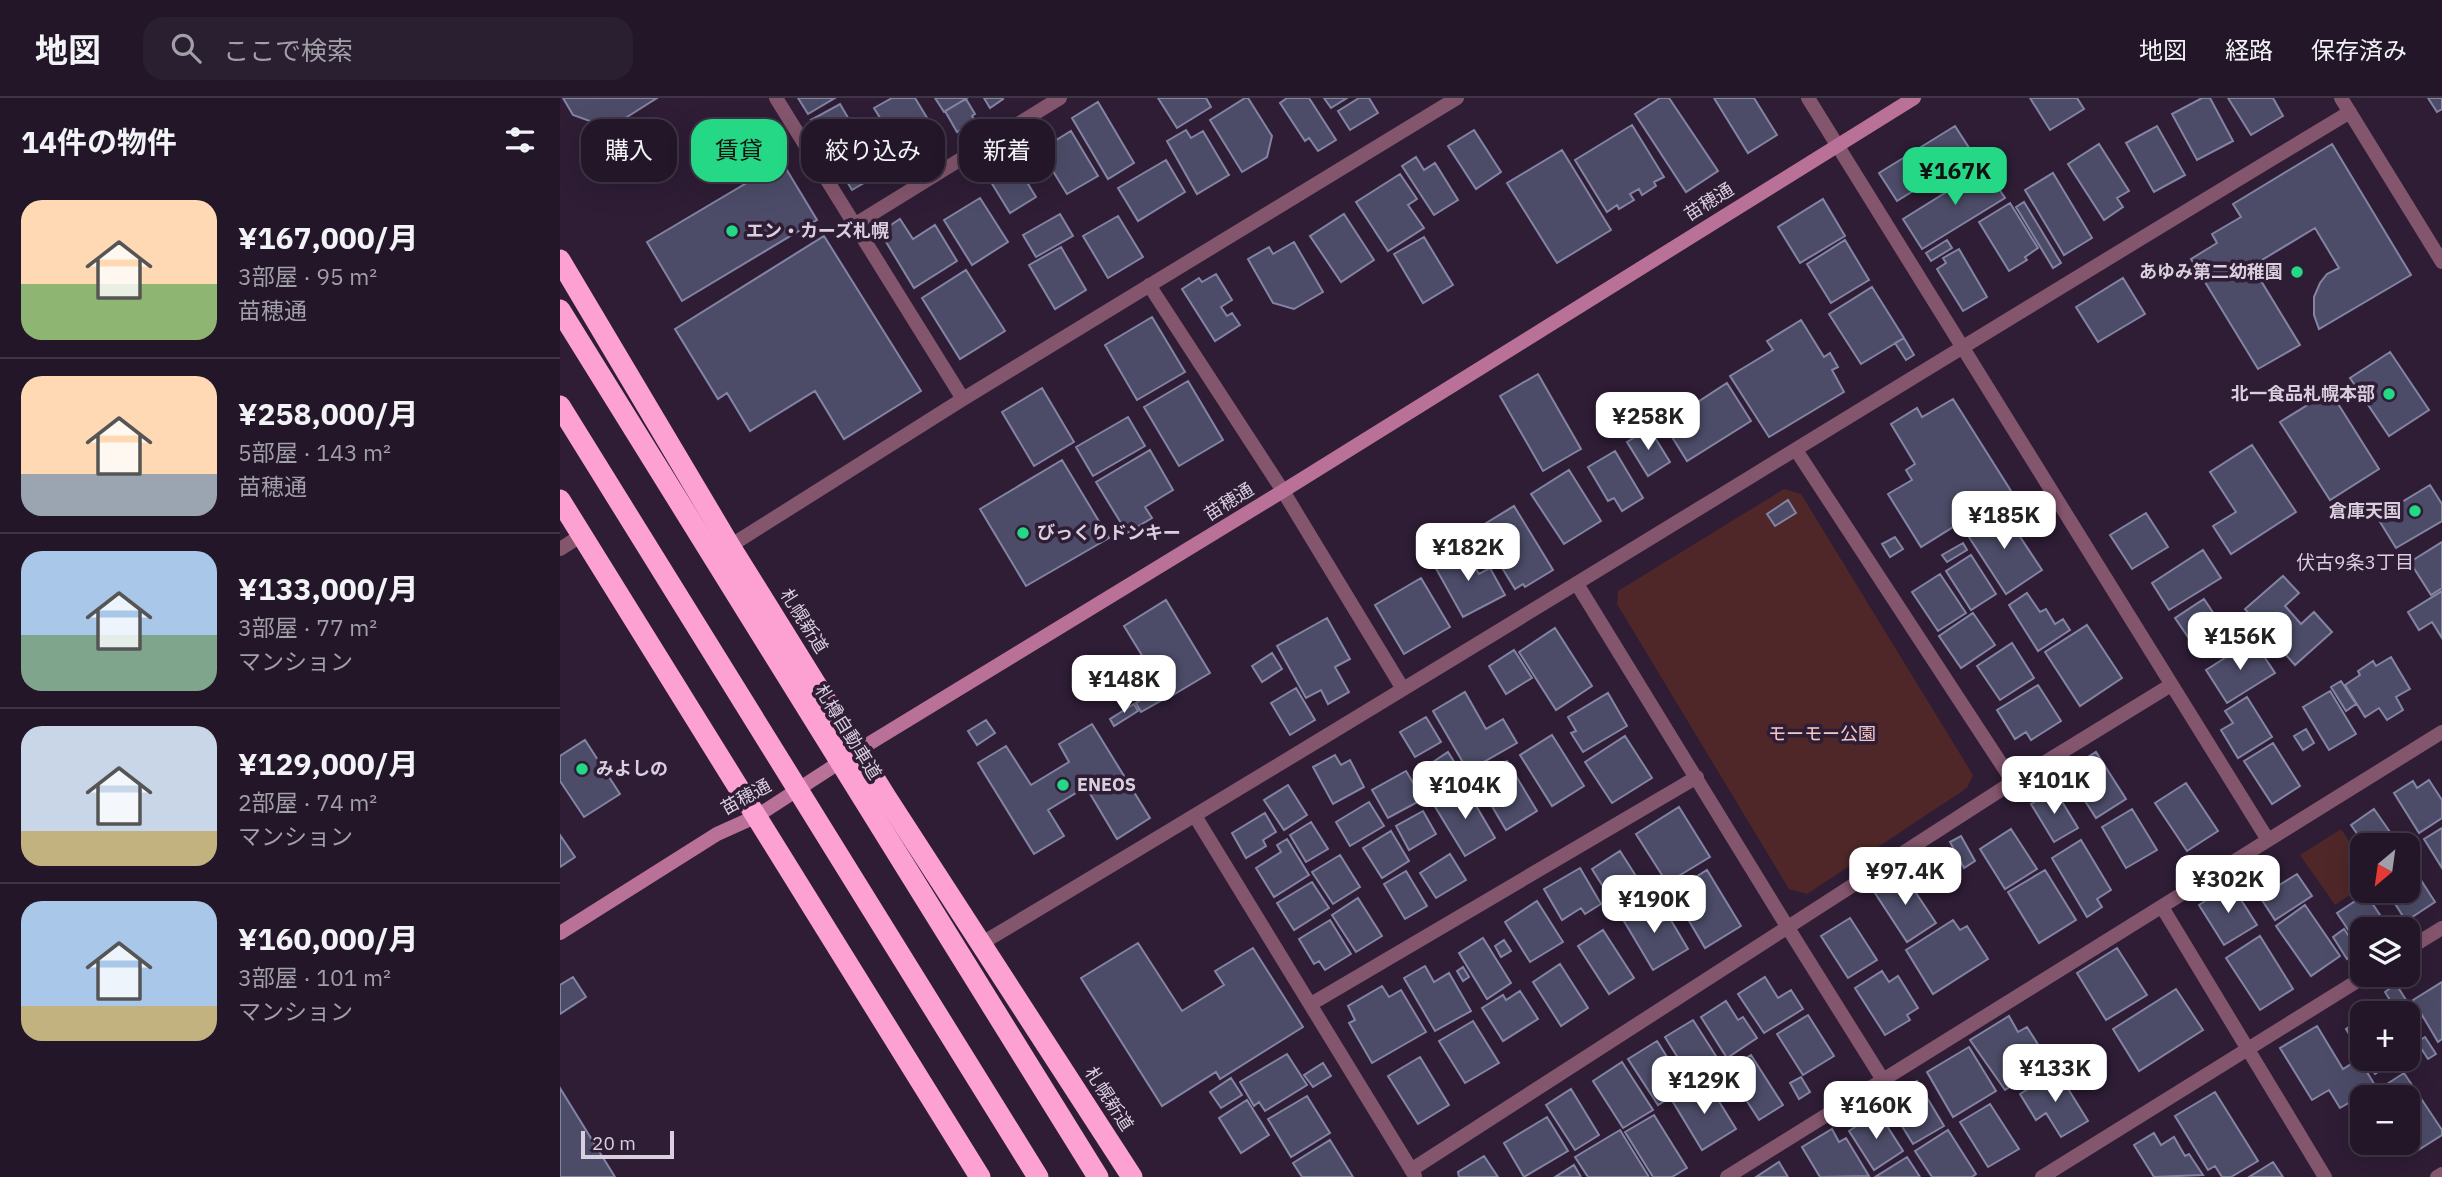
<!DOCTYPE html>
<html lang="ja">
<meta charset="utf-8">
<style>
body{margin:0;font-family:"IBM Plex Sans","Noto Sans JP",sans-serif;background:#2a1f30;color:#f1f3f6;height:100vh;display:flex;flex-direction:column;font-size:26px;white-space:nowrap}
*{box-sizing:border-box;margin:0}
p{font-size:23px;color:#a29fa8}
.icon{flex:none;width:38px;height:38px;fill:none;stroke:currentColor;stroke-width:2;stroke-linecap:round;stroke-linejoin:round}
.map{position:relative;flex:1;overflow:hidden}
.panel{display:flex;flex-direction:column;background:#221628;width:560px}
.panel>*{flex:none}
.guide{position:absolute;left:21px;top:21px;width:665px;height:63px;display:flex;gap:14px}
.needle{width:46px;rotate:209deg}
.fabs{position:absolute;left:1790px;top:735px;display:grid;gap:14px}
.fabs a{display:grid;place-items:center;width:70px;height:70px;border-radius:14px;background:#221628;box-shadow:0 7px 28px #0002,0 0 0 2px #3f3545;font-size:35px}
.scale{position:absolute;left:21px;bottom:18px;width:93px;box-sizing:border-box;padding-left:7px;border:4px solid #dacfde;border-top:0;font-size:19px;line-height:24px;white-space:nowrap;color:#dacfde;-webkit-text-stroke:5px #2e1d35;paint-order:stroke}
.price{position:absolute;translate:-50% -60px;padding:0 16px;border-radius:14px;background:#fff;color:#222;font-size:23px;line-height:46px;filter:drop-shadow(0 2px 4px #0008)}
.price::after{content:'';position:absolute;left:50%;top:42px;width:21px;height:16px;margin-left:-10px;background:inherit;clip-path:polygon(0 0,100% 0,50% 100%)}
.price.selected{background:#24d886;color:#111}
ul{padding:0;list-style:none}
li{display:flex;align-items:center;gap:21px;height:175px;padding:0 21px}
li+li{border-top:2px solid #3f3545}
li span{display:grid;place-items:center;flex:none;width:196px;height:140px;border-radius:21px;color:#555}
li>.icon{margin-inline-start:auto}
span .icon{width:84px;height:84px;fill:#fffc;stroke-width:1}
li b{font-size:30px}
h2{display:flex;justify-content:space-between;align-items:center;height:84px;padding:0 21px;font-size:30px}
.tag{padding:0 24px;border-radius:21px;background:#221628;box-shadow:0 7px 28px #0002,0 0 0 2px #3f3545;font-size:24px;line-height:63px}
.tag.selected{background:#24d886;color:#111}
header{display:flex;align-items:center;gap:42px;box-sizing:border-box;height:98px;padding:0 35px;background:#221628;border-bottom:2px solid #3f3545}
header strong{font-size:33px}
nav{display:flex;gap:38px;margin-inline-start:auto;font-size:24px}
.search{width:490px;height:63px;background:#2a1f30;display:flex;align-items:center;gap:18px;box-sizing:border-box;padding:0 24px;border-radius:21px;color:#a29fa8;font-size:26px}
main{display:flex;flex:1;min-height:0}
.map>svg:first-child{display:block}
.green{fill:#4f2728}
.building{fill:#4c4c69;stroke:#8384a3;stroke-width:2}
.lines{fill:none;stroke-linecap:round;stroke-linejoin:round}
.street{stroke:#84566e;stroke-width:14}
.secondary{stroke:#ba7198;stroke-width:14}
.highway{stroke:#fda1d2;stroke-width:21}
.highway-bridge{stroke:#fda1d2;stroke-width:21}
.poi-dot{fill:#24d886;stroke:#2e1d35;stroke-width:2.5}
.labels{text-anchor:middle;stroke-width:7;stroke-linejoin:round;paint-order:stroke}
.street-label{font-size:18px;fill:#dacfde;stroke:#2e1d35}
.poi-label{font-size:18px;font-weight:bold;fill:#dacfde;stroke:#2e1d35;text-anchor:start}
.park-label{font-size:18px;fill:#f4c9c8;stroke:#2e1d35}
.neighbourhood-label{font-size:19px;fill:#dacfde;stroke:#2e1d35}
</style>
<header>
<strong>地図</strong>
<div class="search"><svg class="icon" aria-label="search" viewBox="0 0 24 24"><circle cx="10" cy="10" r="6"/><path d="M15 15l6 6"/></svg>ここで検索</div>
<nav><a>地図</a><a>経路</a><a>保存済み</a></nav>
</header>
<main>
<section class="panel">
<h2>14件の物件<svg class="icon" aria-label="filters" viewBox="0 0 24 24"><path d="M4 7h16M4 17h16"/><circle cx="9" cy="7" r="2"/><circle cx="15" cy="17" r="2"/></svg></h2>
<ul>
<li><span style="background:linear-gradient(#ffd9b3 60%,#8fb573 0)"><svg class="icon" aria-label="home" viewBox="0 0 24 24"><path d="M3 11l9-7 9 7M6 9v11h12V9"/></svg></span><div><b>¥167,000/月</b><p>3部屋 · 95 m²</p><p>苗穂通</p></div></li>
<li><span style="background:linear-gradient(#ffd9b3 70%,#9aa5b1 0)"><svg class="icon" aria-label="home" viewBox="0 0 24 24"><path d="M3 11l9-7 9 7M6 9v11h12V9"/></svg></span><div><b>¥258,000/月</b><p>5部屋 · 143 m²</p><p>苗穂通</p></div></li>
<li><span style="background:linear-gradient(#a9c7e8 60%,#7fa58c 0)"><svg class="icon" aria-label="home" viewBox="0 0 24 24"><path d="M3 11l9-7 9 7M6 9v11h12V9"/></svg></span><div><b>¥133,000/月</b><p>3部屋 · 77 m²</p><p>マンション</p></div></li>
<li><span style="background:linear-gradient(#c9d6e8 75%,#c2b280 0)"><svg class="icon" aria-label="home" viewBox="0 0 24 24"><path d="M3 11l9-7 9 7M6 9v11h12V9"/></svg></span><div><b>¥129,000/月</b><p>2部屋 · 74 m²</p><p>マンション</p></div></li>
<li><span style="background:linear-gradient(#a9c7e8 75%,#c2b280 0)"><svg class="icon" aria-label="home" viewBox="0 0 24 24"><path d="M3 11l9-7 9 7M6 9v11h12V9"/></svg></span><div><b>¥160,000/月</b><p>3部屋 · 101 m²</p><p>マンション</p></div></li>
</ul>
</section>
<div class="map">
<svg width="1882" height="1079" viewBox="0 0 1882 1079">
<rect width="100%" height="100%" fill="#2e1d35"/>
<path class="green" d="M1224,391l17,5 172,281 -6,13 -160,106 -18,-5 -172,-285 1,-13z
M1781,731l21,32v26l-27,18 -35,-50z"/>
<path class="building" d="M3,0h94l-52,33 -4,-6 -28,-10z
M238,0h37l-27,16z
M332,0h23l17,28 -35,20 -23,-38z
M375,0h32l-23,14z
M424,0h18l1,1 -13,9z
M598,0h48l5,9 -34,21z
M685,0h3l24,38 -5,21 -25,15 -32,-52z
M727,0h22l27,42 -18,11 -9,-13 -4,3 -25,-38z
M764,0h23l-16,10z
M799,0h10l9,15 -28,17 -12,-19z
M1100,0h9l49,73 -32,21 -51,-78z
M1154,0h40l23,37 -29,18z
M1470,0h47l7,11 -34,21z
M1642,0h8l23,43 -36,19 -25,-46z
M1668,0h45l10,18 -32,19z
M1868,0h14v11l-5,3z
M406,1l9,15 -3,2 3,5 -18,11 -12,-21z
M538,4l36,61 -26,16 -36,-61z
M280,6l17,29 -29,16 -17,-29z
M1072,27l32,52 -10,5 2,4 -14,9 -3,-6 -9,5 4,6 -15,9 -2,-4 -10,7 -32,-52z
M1395,28l18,28 -76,47 -18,-28z
M1597,28l28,49 -31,17 -28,-49z
M317,29l21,36 -46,27 -21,-35z
M626,32l5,8 12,-7 26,44 -32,19 -30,-53z
M914,32l27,42 -25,17 -28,-43z
M511,33l27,45 -31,18 -27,-44z
M1539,46l30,47 -12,7 6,9 -19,13 -36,-56z
M1772,46l79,131 -92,54 -5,-14v-18l6,-14 7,-9 12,-6 -24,-40 -63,38 48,79 -42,24 -67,-110 26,-16 -5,-9 29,-17 -8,-13z
M1002,52l49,80 -54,33 -50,-80z
M856,59l8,13 11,-7 23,37 -24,15 -32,-49z
M606,62l19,32 -47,29 -20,-33z
M222,64l35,58 -135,81 -35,-59z
M1430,67l13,22 -4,2 6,9 -83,51 -19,-30z
M457,68l19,31 -26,16 -19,-31z
M1493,75l39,65 -28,17 -39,-65z
M840,76l17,25 -9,6 16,23 -36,23 -32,-49z
M420,100l28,44 -36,23 -28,-45z
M1263,101l22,37 -45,27 -22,-36z
M1464,104l37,61 -8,5 -37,-61z
M1450,105l28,45 -13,9 2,3 -18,11 -30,-49z
M500,116l13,22 -37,21 -13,-22z
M784,116l30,46 -33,22 -31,-46z
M558,118l25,41 -35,21 -25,-42z
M340,121l13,20 22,-14 22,36 -43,27 -34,-56z
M264,138l97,155 -77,48 -29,-48 -65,40 -23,-38 -9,6 -43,-70z
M864,139l29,48 -30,18 -29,-49z
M1285,142l24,40 -38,23 -24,-39z
M1387,142l5,8 -21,13 -5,-8z
M734,144l29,50 -29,17 -21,-6 -25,-44 21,-12 4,7z
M501,149l25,43 -31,19 -26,-44z
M1399,151l28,48 -24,14 -26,-42 9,-6 -3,-5z
M406,172l39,61 -45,28 -38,-61z
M656,176l16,26 -11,7 6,9 5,-3 8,12 -25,16 -33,-52 17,-11 3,4z
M1563,180l22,36 -47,28 -22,-35z
M1312,189l32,51 -43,26 -32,-50z
M592,219l33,55 -48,28 -32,-55z
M1241,222l23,37 6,-4 8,14 -6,3 12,22 -75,45 -39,-61 43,-26 -6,-9z
M1344,240l10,17 -8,5 -11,-17z
M1830,254l39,58 -40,26 -39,-58z
M978,276l43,75 -38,22 -43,-75z
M628,283l35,59 -44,26 -35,-59z
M1167,285l24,38 -64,40 -23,-37z
M482,290l32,54 -40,24 -32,-54z
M1770,293l49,78 -49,31 -50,-78z
M1393,301l58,92 -90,56 -33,-53 24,-14 -6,-10 9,-6 -24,-40 26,-16 5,9z
M568,319l17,29 -52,30 -17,-29z
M1089,330l21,34 -22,14 -21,-34z
M1692,347l44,67 -65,42 -18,-28 23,-14 -26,-40z
M590,352l23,40 -28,17 7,11 -25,15 -31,-51z
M1055,353l28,47 -21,13 -8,-13 -6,3 -20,-34z
M502,362l47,78 -83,48 -46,-77z
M1009,372l32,51 -37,23 -33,-50z
M1870,387l12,19v17l-46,27 -19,-31z
M1228,402l8,13 -21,13 -8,-12z
M954,408l39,64 -28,17 -2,-3 -8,5 -37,-61z
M1441,410l41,62 -36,24 -41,-63z
M1586,415l22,34 -36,22 -22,-34z
M1335,439l8,12 -13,8 -8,-13z
M1882,444v46l-11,7 -21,-33z
M1403,445l4,7 -20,12 -5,-7z
M904,450l15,26 11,-6 15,27 -42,22 -29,-52z
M1643,452l18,28 -52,32 -17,-27z
M1411,457l25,39 -25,16 -25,-39z
M1380,476l26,39 -28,18 -26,-39z
M1723,478l16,17 -14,13 16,18 13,-12 18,20 -37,33 -50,-56z
M861,480l29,49 -46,27 -29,-49z
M1882,493v47l-10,-16 -13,8 -11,-18z
M1467,495l13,19 6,-3 9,15 8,-5 7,11 -32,21 -29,-46z
M1644,501l26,39 -29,18 -26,-38z
M606,502l44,73 -42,25 -44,-72z
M1413,515l22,32 -34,23 -22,-32z
M767,520l23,41 -15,8 14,25 -21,12 -7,-14 -15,8 -29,-52z
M1527,527l35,53 -42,28 -35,-54z
M995,530l37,58 -36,24 -37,-58z
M1693,542l22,33 -48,30 -21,-33z
M1452,545l22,35 -34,22 -23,-34z
M954,552l18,28 -26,16 -17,-28z
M712,555l10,16 -20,13 -10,-16z
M1831,559l19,32 -14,8 7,13 -16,10 -8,-12 -14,9 -20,-32 15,-10 -2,-4 15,-10 3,5z
M1781,583l15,23 -10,7 -15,-24z
M1478,587l23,36 -30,19 -5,-8 -11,7 -18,-29z
M736,590l19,32 -25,15 -19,-32z
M597,593l5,9 -21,12 -5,-9z
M1770,593l26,43 -27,16 -26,-43z
M905,594l21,37 17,-10 14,24 -49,28 -35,-60z
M1048,595l19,33 -44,26 -12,-19 5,-2 -8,-14z
M1687,599l25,40 -34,21 -17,-28 12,-7 -8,-12z
M574,606l4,7 -24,15 -4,-7z
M866,619l15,25 -26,15 -15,-25z
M426,622l9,13 -18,12 -9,-14z
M532,626l58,94 -33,21 -31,-52 -38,23 16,26 -30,18 -56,-91 28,-17 25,39 38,-23 -10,-18z
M1746,631l8,14 -11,7 -9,-14z
M992,637l32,51 -32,20 -32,-51z
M1065,638l27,42 -40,25 -27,-41z
M25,642l35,54 -36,23 -24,-36v-25z
M1713,645l27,43 -28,18 -28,-43z
M888,654l17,27 -33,21 -17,-26z
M1536,654l30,47 -30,19 -30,-47z
M775,657l6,10 9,-5 14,27 -31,17 -20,-37z
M947,663l30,50 -31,19 -30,-51z
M846,673l17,28 -35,19 -16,-28z
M1869,682l13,20v18l-23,15 -25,-40 19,-12 4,7z
M1626,685l32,48 -31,20 -32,-48z
M728,687l19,30 -23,15 -20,-30z
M905,689l30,51 -30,18 -31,-51z
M1495,692l23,38 -24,14 -23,-38z
M809,704l15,24 -34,20 -14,-24z
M1119,709l31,50 -43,26 -31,-49z
M1572,711l25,41 -31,18 -24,-41z
M1814,711l25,36h-34l-14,-20z
M863,713l13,23 -27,16 -13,-24z
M705,715l11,19 -13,8 3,6 -20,12 -14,-25z
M751,724l17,27 -22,13 -16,-27z
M1882,730v40l-18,-29z
M1451,731l26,40 -32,20 -25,-40z
M831,733l18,30 -27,17 -19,-30z
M0,737l15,22 -15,10z
M1401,738l14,25 -11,7 -14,-26z
M727,741l22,36 -35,22 -18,-29 25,-16 -4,-7z
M1521,742l30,50 -14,9 5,8 -15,10 -35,-59z
M1060,753l21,33 -13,9 6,10 -15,9 -27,-43z
M890,756l16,26 -30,18 -16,-25z
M780,757l20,32 -27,17 -21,-32z
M1848,762l27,42 -29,19 -19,-30h21z
M1020,770l21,36 -16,10 -4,-6 -19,12 -18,-31z
M1147,772l34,56 -36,22 -33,-56z
M1485,772l31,50 -37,23 -31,-51z
M846,773l21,35 -22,13 -21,-35z
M1342,774l34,51 -29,19 -34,-52z
M1737,776l15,22 -37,24 -15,-23z
M752,784l17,26 -35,22 -17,-27z
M1671,786l26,41 -33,20 -25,-40z
M1806,796l22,33 -26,2v15l-3,2 -22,-33z
M798,800l24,38 -26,16 -24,-37z
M1089,801l14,22 6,-4 19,32 -35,21 -32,-54z
M977,803l26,41 -33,20 -25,-40z
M1745,807l35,51 -29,20 -35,-50z
M1290,820l27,42 -29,18 -27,-42z
M770,822l21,34 -26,16 -6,-9 -5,3 -15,-25z
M1393,822l7,10 7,-4 21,33 -55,35 -27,-44z
M1784,831l15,22 -12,8 -14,-22z
M1043,832l31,48 -25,16 -31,-48z
M1700,838l33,53 -33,21 -34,-52z
M923,840l28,45 -24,16 -28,-46z
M944,842l7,11 -10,6 -6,-11z
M578,845l44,68 42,-26 -9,-14 38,-23 50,79 -83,52 -4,-7 -54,34 -81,-128z
M1557,850l30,47 -41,25 -29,-47z
M1000,866l28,44 -27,18 -28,-44z
M865,868l9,16 15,-9 22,38 -36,20 -31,-53z
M903,869l6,10 -6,4 -6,-10z
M1322,873l7,11 9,-6 20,32 -11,7 3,5 -25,15 -30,-47z
M13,879l13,20 -26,17v-29z
M1205,879l13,21 13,-8 12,19 -39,24 -26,-39z
M1882,884v57l-4,3 -25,-42z
M1836,886l15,24 -9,5h-4l-13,-21z
M822,888l7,11 12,-7 25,42 -54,31 -23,-40 6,-3 -7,-14z
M1616,891l27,41 -64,41 -26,-42z
M960,893l18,28 -35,22 -21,-33 21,-13 3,5z
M1166,903l12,19 5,-3 14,21 -30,20 -26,-41z
M1248,917l26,41 -31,19 -26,-41z
M1449,918l9,16 9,-5 12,19 -8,6 9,16 -35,22 -35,-50z
M1802,920v37l-16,-26z
M1133,922l28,44 -28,18 -28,-45z
M913,923l26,42 -34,20 -26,-42z
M1757,928l26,43 16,-10 17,28 -36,21 -11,-18 -17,10 -32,-52z
M1865,939l11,17 -8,5 -11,-17z
M1097,943l29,46 -28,18 -30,-46z
M1409,949l27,44 -43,26 -26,-45z
M727,956l20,31 -42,26 -6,-9 -5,4 -14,-24z
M1191,957l32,50 -24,15 -32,-50z
M860,959l29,48 -31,19 -30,-48z
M1805,961h34l-24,15z
M1062,964l31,48 -30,18 -30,-47z
M763,965l8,13 -18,11 -9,-12z
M1497,973l31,50 -27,16 -15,-24 -10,7 -16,-26z
M1844,975l38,57v5l-27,17 -7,-12v-43h-28l-4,-6z
M1241,979l9,15 -11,7 -9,-16z
M671,980l11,17 -21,13 -11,-16z
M1357,983l27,45 -31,18 -27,-44z
M1147,984l29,47 -34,21 -29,-48z
M0,990l55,89h-55z
M1011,991l28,46 -24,15 -29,-45z
M1655,994l43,69 -27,16h-9l-7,-11 -7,4 -33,-54z
M747,998l23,37 -39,24 -23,-38z
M687,1002l22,35 -28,18 -22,-35z
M1430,1006l29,45 -31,18 -28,-45z
M1318,1014l25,39 -29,19 -25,-39z
M1094,1017l33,53 -15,9h-19l-28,-45z
M987,1019l21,34 -44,26 -20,-34z
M1272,1031l7,13 7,-4 23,38 -49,1 -18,-30z
M1060,1032l29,47h-61l-13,-20z
M1388,1032l28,44 -4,3h-40l-17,-26z
M1594,1035l7,12 13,-8 11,19 4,-2 14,21 -49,2 -20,-32z
M770,1042l23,37h-51l-9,-14z
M924,1058l14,21h-39l-1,-5z
M1347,1059l13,20h-45z
M1219,1064l9,15h-32z
M1713,1064l10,15h-34z
M1014,1067l7,12h-26z"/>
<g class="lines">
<path class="street" d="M216,0l187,301
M1248,0l460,742
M1781,0l101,164
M294,127l206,-127
M589,187l134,206 120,198
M1236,352l217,332
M170,448l233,-147 494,-301
M0,451l22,-14
M1017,486l211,344 95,152
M635,718l220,360
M1602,809l163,270
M422,845c459,-273 911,-556 1368,-831
M1848,851l34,-21
M751,906l386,-227
M851,1072l602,-388 158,-97
M1167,1079l715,-445
M1482,1079l325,-202
M1877,1079l5,-3"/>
<path class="secondary" d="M0,835l157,-99 40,-18 100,-65 426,-260 631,-393"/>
<path class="highway" d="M0,162l170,286 156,251 246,380
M0,402l420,677"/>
<path class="highway-bridge" d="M0,212l538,867
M0,308l478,771"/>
</g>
<g class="poi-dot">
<circle cx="172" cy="133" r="7"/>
<circle cx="1737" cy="174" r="7"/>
<circle cx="1829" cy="296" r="7"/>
<circle cx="1855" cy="413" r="7"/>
<circle cx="463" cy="435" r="7"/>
<circle cx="22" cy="671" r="7"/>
<circle cx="503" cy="687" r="7"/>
</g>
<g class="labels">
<g class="street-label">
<text transform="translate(1149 104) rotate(-32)" y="6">苗穂通</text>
<text transform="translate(669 404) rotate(-32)" y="6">苗穂通</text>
<text transform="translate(244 523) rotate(58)" y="6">札幌新道</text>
<text transform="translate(288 634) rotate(58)" y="6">札樽自動車道</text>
<text transform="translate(186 699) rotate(-29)" y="6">苗穂通</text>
<text transform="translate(549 1001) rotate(57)" y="6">札幌新道</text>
</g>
<g class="poi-label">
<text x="186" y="139">エン・カーズ札幌</text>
<text x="1723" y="180" text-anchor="end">あゆみ第二幼稚園</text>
<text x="1815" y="302" text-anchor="end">北一食品札幌本部</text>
<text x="1841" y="419" text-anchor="end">倉庫天国</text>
<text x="477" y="441">びっくりドンキー</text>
<text x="36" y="677">みよしの</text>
<text x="517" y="693">ENEOS</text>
</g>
<g class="park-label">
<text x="1262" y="642">モーモー公園</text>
</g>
<g class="neighbourhood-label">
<text x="1795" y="471">伏古9条3丁目</text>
</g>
</g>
</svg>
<div class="fabs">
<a><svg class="needle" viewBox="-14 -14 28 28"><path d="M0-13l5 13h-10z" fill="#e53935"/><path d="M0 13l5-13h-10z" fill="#a29fa8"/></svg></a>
<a><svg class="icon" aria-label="layers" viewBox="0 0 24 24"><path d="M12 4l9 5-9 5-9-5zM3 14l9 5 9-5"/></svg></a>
<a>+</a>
<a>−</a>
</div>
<div class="scale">20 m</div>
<b class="price selected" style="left:1395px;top:109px">¥167K</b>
<b class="price" style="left:1088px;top:354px">¥258K</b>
<b class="price" style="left:1444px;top:453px">¥185K</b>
<b class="price" style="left:908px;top:485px">¥182K</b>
<b class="price" style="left:1680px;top:574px">¥156K</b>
<b class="price" style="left:564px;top:617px">¥148K</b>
<b class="price" style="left:1494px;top:718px">¥101K</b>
<b class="price" style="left:905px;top:723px">¥104K</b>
<b class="price" style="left:1345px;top:809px">¥97.4K</b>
<b class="price" style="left:1668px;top:817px">¥302K</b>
<b class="price" style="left:1094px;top:837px">¥190K</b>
<b class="price" style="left:1495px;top:1006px">¥133K</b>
<b class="price" style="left:1144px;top:1018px">¥129K</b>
<b class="price" style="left:1316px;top:1043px">¥160K</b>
<div class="guide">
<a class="tag">購入</a>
<a class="tag selected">賃貸</a>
<a class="tag">絞り込み</a>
<a class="tag">新着</a>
</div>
</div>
</main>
